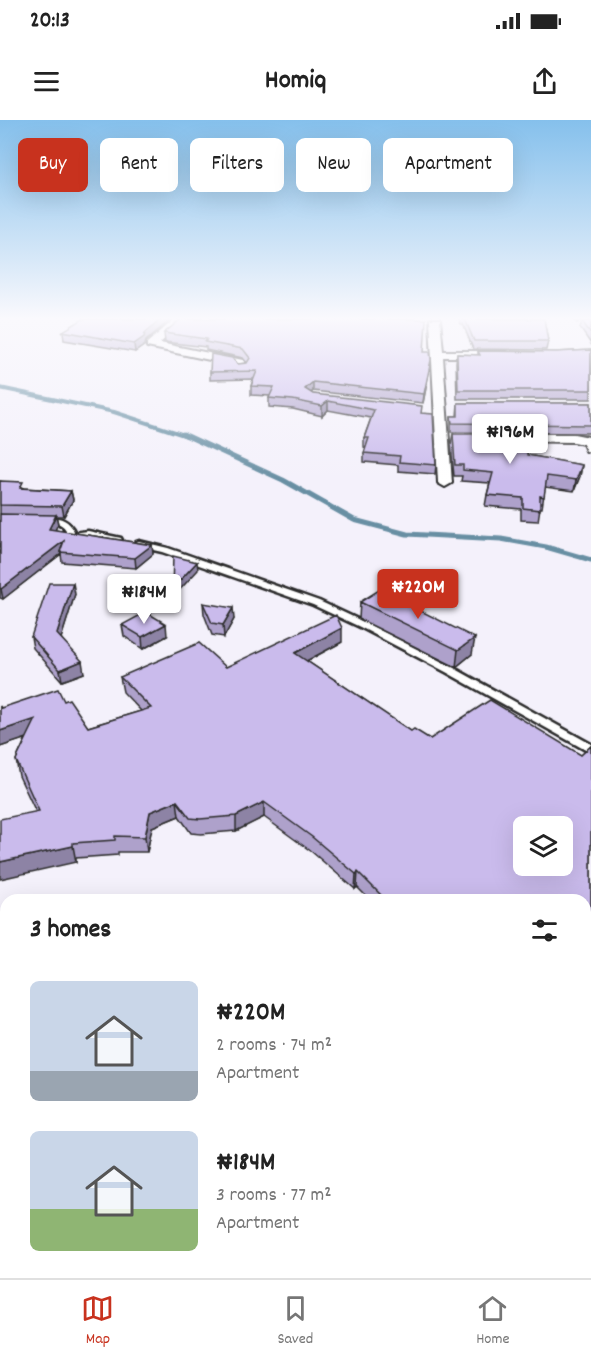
<!DOCTYPE html>
<meta charset="utf-8">
<style>
body{margin:0;font-family:Dekko,sans-serif;background:#f6f6f6;color:#222;height:100vh;display:flex;flex-direction:column;font-size:22px;white-space:nowrap}
*{box-sizing:border-box;margin:0}
p{font-size:20px;color:#767676}
.icon{flex:none;width:33px;height:33px;fill:none;stroke:currentColor;stroke-width:2;stroke-linecap:round;stroke-linejoin:round}
.map{position:relative;flex:1;overflow:hidden}
.details{position:absolute;left:0px;top:774px;width:591px;height:384px;display:flex;flex-direction:column;background:#fff;border-radius:18px 18px 0 0;box-shadow:0 6px 24px #0002}
.details>*{flex:none}
.top-card{position:absolute;left:18px;top:18px;width:555px;height:54px;display:flex;gap:12px}
.controls{position:absolute;left:513px;top:696px;display:grid;gap:12px}
.controls a{display:grid;place-items:center;width:60px;height:60px;border-radius:9px;background:#fff;box-shadow:0 6px 24px #0002;font-size:30px}
.price{position:absolute;translate:-50% -51px;padding:0 14px;border-radius:6px;background:#fff;color:#222;font-size:20px;line-height:39px;filter:drop-shadow(0 2px 3px #0008)}
.price::after{content:'';position:absolute;left:50%;top:36px;width:18px;height:14px;margin-left:-9px;background:inherit;clip-path:polygon(0 0,100% 0,50% 100%)}
.price.active{background:#c8321e;color:#fff}
ul{padding:0;list-style:none}
li{display:flex;align-items:center;gap:18px;height:150px;padding:0 30px}
li span{display:grid;place-items:center;flex:none;width:168px;height:120px;border-radius:9px;color:#555}
li>.icon{margin-inline-start:auto}
span .icon{width:72px;height:72px;fill:#fffc;stroke-width:1}
li b{font-size:26px}
h2{display:flex;justify-content:space-between;align-items:center;height:72px;padding:0 30px;font-size:26px}
.chip{padding:0 21px;border-radius:9px;background:#fff;box-shadow:0 6px 24px #0002;font-size:21px;line-height:54px}
.chip.active{background:#c8321e;color:#fff}
.status{display:flex;justify-content:space-between;align-items:center;height:42px;padding:0 30px;background:#fff;direction:ltr}
.status svg{height:16px;fill:currentColor}
header{display:flex;justify-content:space-between;align-items:center;height:78px;padding:0 30px;background:#fff;font-size:27px;font-weight:800}
.tab-bar{display:flex;justify-content:space-around;align-items:center;height:84px;border-top:2px solid #e0e0e0;background:#fff;font-size:16px;color:#767676}
.tab-bar a{display:grid;justify-items:center;gap:3px}
.tab-bar .active{color:#c8321e}
.map>svg:first-child{display:block}
.lines{fill:none;stroke-linecap:round;stroke-linejoin:round}
.stream-far1{stroke:#688fa3;stroke-width:4}
.stream{stroke:#688fa3;stroke-width:5}
.lane-casing{stroke:#2b2b2b;stroke-width:5}
.street-casing{stroke:#2b2b2b;stroke-width:4}
.highway-casing{stroke:#2b2b2b;stroke-width:5}
.lane{fill:#fff;fill-rule:evenodd}
.street{fill:#fff;fill-rule:evenodd}
.highway{fill:#fdde96;fill-rule:evenodd}
.wall{fill:#aea1cb;stroke:#2b2b2b;stroke-width:1.5}
.shaded-wall{fill:#8d83a5;stroke:#2b2b2b;stroke-width:1.5}
.building{fill:#cabbec;stroke:#2b2b2b;stroke-width:1.5;fill-rule:evenodd}
</style>
<div class="status"><b>20:13</b><svg viewBox="0 0 49 12"><path d="M0 12V9h3v3zM5 12V6h3v6zM10 12V3h3v9zM15 12V0h3v12zM26 1h20v11H26zM47 4h2v5h-2z"/></svg></div>
<header><svg class="icon" aria-label="menu" viewBox="0 0 24 24"><path d="M4 6h16M4 12h16M4 18h16"/></svg>Homiq<svg class="icon" aria-label="share" viewBox="0 0 24 24"><path d="M12 15V3M7 8l5-5 5 5M5 13v7h14v-7"/></svg></header>
<div class="map">
<svg width="591" height="1158" viewBox="0 0 591 1158">
<rect width="100%" height="100%" fill="#f4f1fb"/>
<filter id="ink" filterUnits="userSpaceOnUse"><feTurbulence type="fractalNoise" baseFrequency=".0167" numOctaves="2"/><feDisplacementMap in="SourceGraphic" scale="12" xChannelSelector="R" yChannelSelector="G"/><feConvolveMatrix kernelMatrix="1 2 1 2 8 2 1 2 1" color-interpolation-filters="sRGB"/></filter>
<g filter="url(#ink)">
<g class="lines">
<path class="stream-far1" d="M0,268l114,24 73,24"/>
<path class="stream" d="M183,314l100,46 71,40 53,14 94,5 45,8 45,13"/>
<defs>
<path id="lane" d="M42,398c14,-2 26,0 32,13l-1,2 15,-2 33,7 1,2 -4,3 -30,-6 -28,1v-4l6,-4c-6,-10 -15,-6 -24,-8z
M139,421l29,7 151,53 47,22 88,45 137,76v9l-145,-81 -86,-45 -47,-22 -151,-53 -26,-6v-4z"/>
<path id="street" d="M175,199h12l-27,24 83,17 5,8 -2,2h-8l-4,-5 -87,-18v-4z
M430,199h10l3,32h62l6,3 -6,3h-62l9,126 -7,4 -7,-4z
M503,314h71l15,3h2v15l-5,-1 -3,-7 -9,-2 -76,-1 -2,-3z"/>
<path id="highway" d="M6,799v36l-6,1v-36z
M585,1026l6,3v55l-6,-2z"/>
</defs>
<use href="#lane" class="lane-casing"/>
<use href="#street" class="street-casing"/>
<use href="#highway" class="highway-casing"/>
<use href="#lane" class="lane"/>
<use href="#street" class="street"/>
<use href="#highway" class="highway"/>
</g>
<path class="wall" d="M459,199h85l4,22 -2,9 -73,-1 -10,-25h-2z
M574,199h17l-11,1 -3,3z
M582,201h9v23l-11,-16z
M63,211l83,10 -1,4 -10,7 -71,-12z
M164,213l260,19 6,16 -7,35 -110,-12 -2,2 2,1 108,19 15,52 -1,9 -37,-3v-6l-34,-3v-9l2,-5 -2,-1v-9l7,-20 -43,-8 -6,6 -29,-7 -24,-2v-9l1,-2 -19,-1v-9l2,-7 -43,1v-8l28,-8 9,-1 -4,-5 -37,-8v-3l-41,-5z
M591,230v49h-134l-1,-37 1,-8 21,1v-4l78,1z
M458,283h133v30l-140,-1v-16h6z
M453,314l74,21 55,10 -2,11 -6,15 -29,-4 -3,21h-2l-2,13 -17,-1v-11l-36,-3 2,-11 3,-12 -29,-2 1,-5h-8l-3,-32z
M0,361l24,7 47,3 2,9 -9,16h-8l2,8 -3,6 97,15 1,9 -17,14 -74,-6 -1,-8 -58,45 -3,-1z
M75,474l-14,44 23,35 -22,8 -29,-33 -2,-11z
M360,482l112,52 -16,13 -97,-48z
M203,483l31,16 -10,18 -12,-2 -8,-21z
M122,505l45,11 -24,13 -19,-13z
M342,522l-35,19 104,70 19,8 151,16 10,-9v359l-6,-6v-199h-215l-13,-13 -2,2 -43,-37 -48,-35 -28,14 -35,3 -10,-1 -12,-17 -27,11 -5,25h-29v3l-42,3v4l-40,-50 -17,-36 -3,-16 10,-22 -26,9v-41l1,2 63,-7 24,26 53,-16 -18,-19 -3,-15 106,-10z"/>
<path class="shaded-wall" d="M161,199h10l-25,22 -1,4 -10,7 -1,-8 11,-11z
M431,240l-1,8 -7,35 1,-9z
M313,262v9l-8,7v-9z
M328,281v9l-6,6v-10z
M582,345l-2,11 -6,15 2,-11z
M71,371l2,9 -9,16 -2,-10z
M56,395l2,9 -7,14 -2,-9z
M64,421l-4,11 1,2 -58,45 -2,-10z
M152,425l1,9 -17,14 -1,-10z
M197,442l1,8 -25,27 -1,-8z
M73,463l2,11 -16,51 -2,-11z
M233,488l1,11 -10,18 -1,-12z
M166,504l1,12 -24,13 -1,-12z
M342,508v14l-47,25v-14z
M475,518l-3,16 -16,13 2,-17z
M82,541l2,12 -22,8 -2,-11z
M36,599l3,15 -39,13v-16z
M177,681l2,15 -27,11 -5,25 -2,-15 5,-25z
M264,682v15l-28,14v-15z
M73,726l3,16 -76,17v-17z
M358,752l-1,15 -2,2 1,-15z
M6,916v23l-6,3v-25z"/>
<path class="building" d="M83,199h78l-16,14 -1,4 -10,7 -71,-13z
M181,199h245l-2,33h6l1,8 -7,34 -111,-12 -8,7 8,5 109,12 -1,7 12,1 3,51 -37,-3 1,-6 -36,-3 5,-15h-5l10,-28 -46,-9 -6,5 -29,-6 -24,-2 5,-11 -23,-1 6,-15 -47,1 1,-18 21,4 6,6 9,-1 3,-5 -7,-9 -38,-7 2,-3 -43,-6z
M465,199h79l4,22h-74z
M582,201h9v13z
M591,230v40h-133l-1,-36 23,1 -2,-4 78,1z
M458,283h133v22l-139,-2 -1,-7h7z
M453,314h77l-3,21 55,10 -6,15 -29,-4 -3,21 -4,-1v14l-17,-2v-10l-36,-3 6,-22 -30,-3v-5h-8z
M0,361l23,1 -3,6 51,3 -9,15 -62,-1z
M0,394l56,1 -7,14 103,16 -17,13 -75,-6 4,-11 -63,48 -1,-1z
M173,436l24,6 -25,27z
M49,463h24l-16,51 25,27 -22,9 -29,-33z
M379,470l96,48 -17,12 -98,-48z
M203,483l30,5 -10,17 -11,-2z
M146,492l20,12 -24,13 -20,-12z
M336,495l6,13 -47,25 116,78 3,-2 16,10 60,-39 91,55 10,-9v339l-6,-6v-179h-188l-1,-1 -1,1h-9l-28,-28 -2,2 -44,-37 -48,-35 -28,14 -36,3 -10,-1 -13,-17 -27,11 -5,25 -30,-1v4l-42,3v3l-73,16v-43l39,-8 -23,-51 20,-41 -36,12v-25l1,2 57,-19 6,12 5,-2 19,28 63,-19 -31,-31 79,-34 27,24zM524,706h38v40h-38z
M6,853v63l-6,1v-62z
M247,1152h321l1,6h-321z"/>
</g>
<linearGradient id="sky" x2="0" y2="1"><stop stop-color="#85c0ec"/><stop offset="0.55" stop-color="#faf9fd"/><stop offset="1" stop-color="#faf9fd" stop-opacity="0"/></linearGradient>
<rect width="591" height="361" fill="url(#sky)"/>
</svg>
<div class="controls">
<a><svg class="icon" aria-label="layers" viewBox="0 0 24 24"><path d="M12 4l9 5-9 5-9-5zM3 14l9 5 9-5"/></svg></a>
</div>
<b class="price" style="left:510px;top:345px">₦196M</b>
<b class="price active" style="left:418px;top:500px">₦220M</b>
<b class="price" style="left:144px;top:505px">₦184M</b>
<div class="top-card">
<a class="chip active">Buy</a>
<a class="chip">Rent</a>
<a class="chip">Filters</a>
<a class="chip">New</a>
<a class="chip">Apartment</a>
</div>
<section class="details">
<h2>3 homes<svg class="icon" aria-label="filters" viewBox="0 0 24 24"><path d="M4 7h16M4 17h16"/><circle cx="9" cy="7" r="2"/><circle cx="15" cy="17" r="2"/></svg></h2>
<ul>
<li><span style="background:linear-gradient(#c9d6e8 75%,#9aa5b1 0)"><svg class="icon" aria-label="home" viewBox="0 0 24 24"><path d="M3 11l9-7 9 7M6 9v11h12V9"/></svg></span><div><b>₦220M</b><p>2 rooms · 74 m²</p><p>Apartment</p></div></li>
<li><span style="background:linear-gradient(#c9d6e8 65%,#8fb573 0)"><svg class="icon" aria-label="home" viewBox="0 0 24 24"><path d="M3 11l9-7 9 7M6 9v11h12V9"/></svg></span><div><b>₦184M</b><p>3 rooms · 77 m²</p><p>Apartment</p></div></li>
</ul>
</section>
</div>
<nav class="tab-bar">
<a class="active"><svg class="icon" aria-label="map" viewBox="0 0 24 24"><path d="M3 6l6-2 6 2 6-2v14l-6 2-6-2-6 2zM9 4v14M15 6v14"/></svg>Map</a>
<a><svg class="icon" aria-label="saved" viewBox="0 0 24 24"><path d="M7 4h10v16l-5-4-5 4z"/></svg>Saved</a>
<a><svg class="icon" aria-label="home" viewBox="0 0 24 24"><path d="M3 11l9-7 9 7M6 9v11h12V9"/></svg>Home</a>
</nav>
